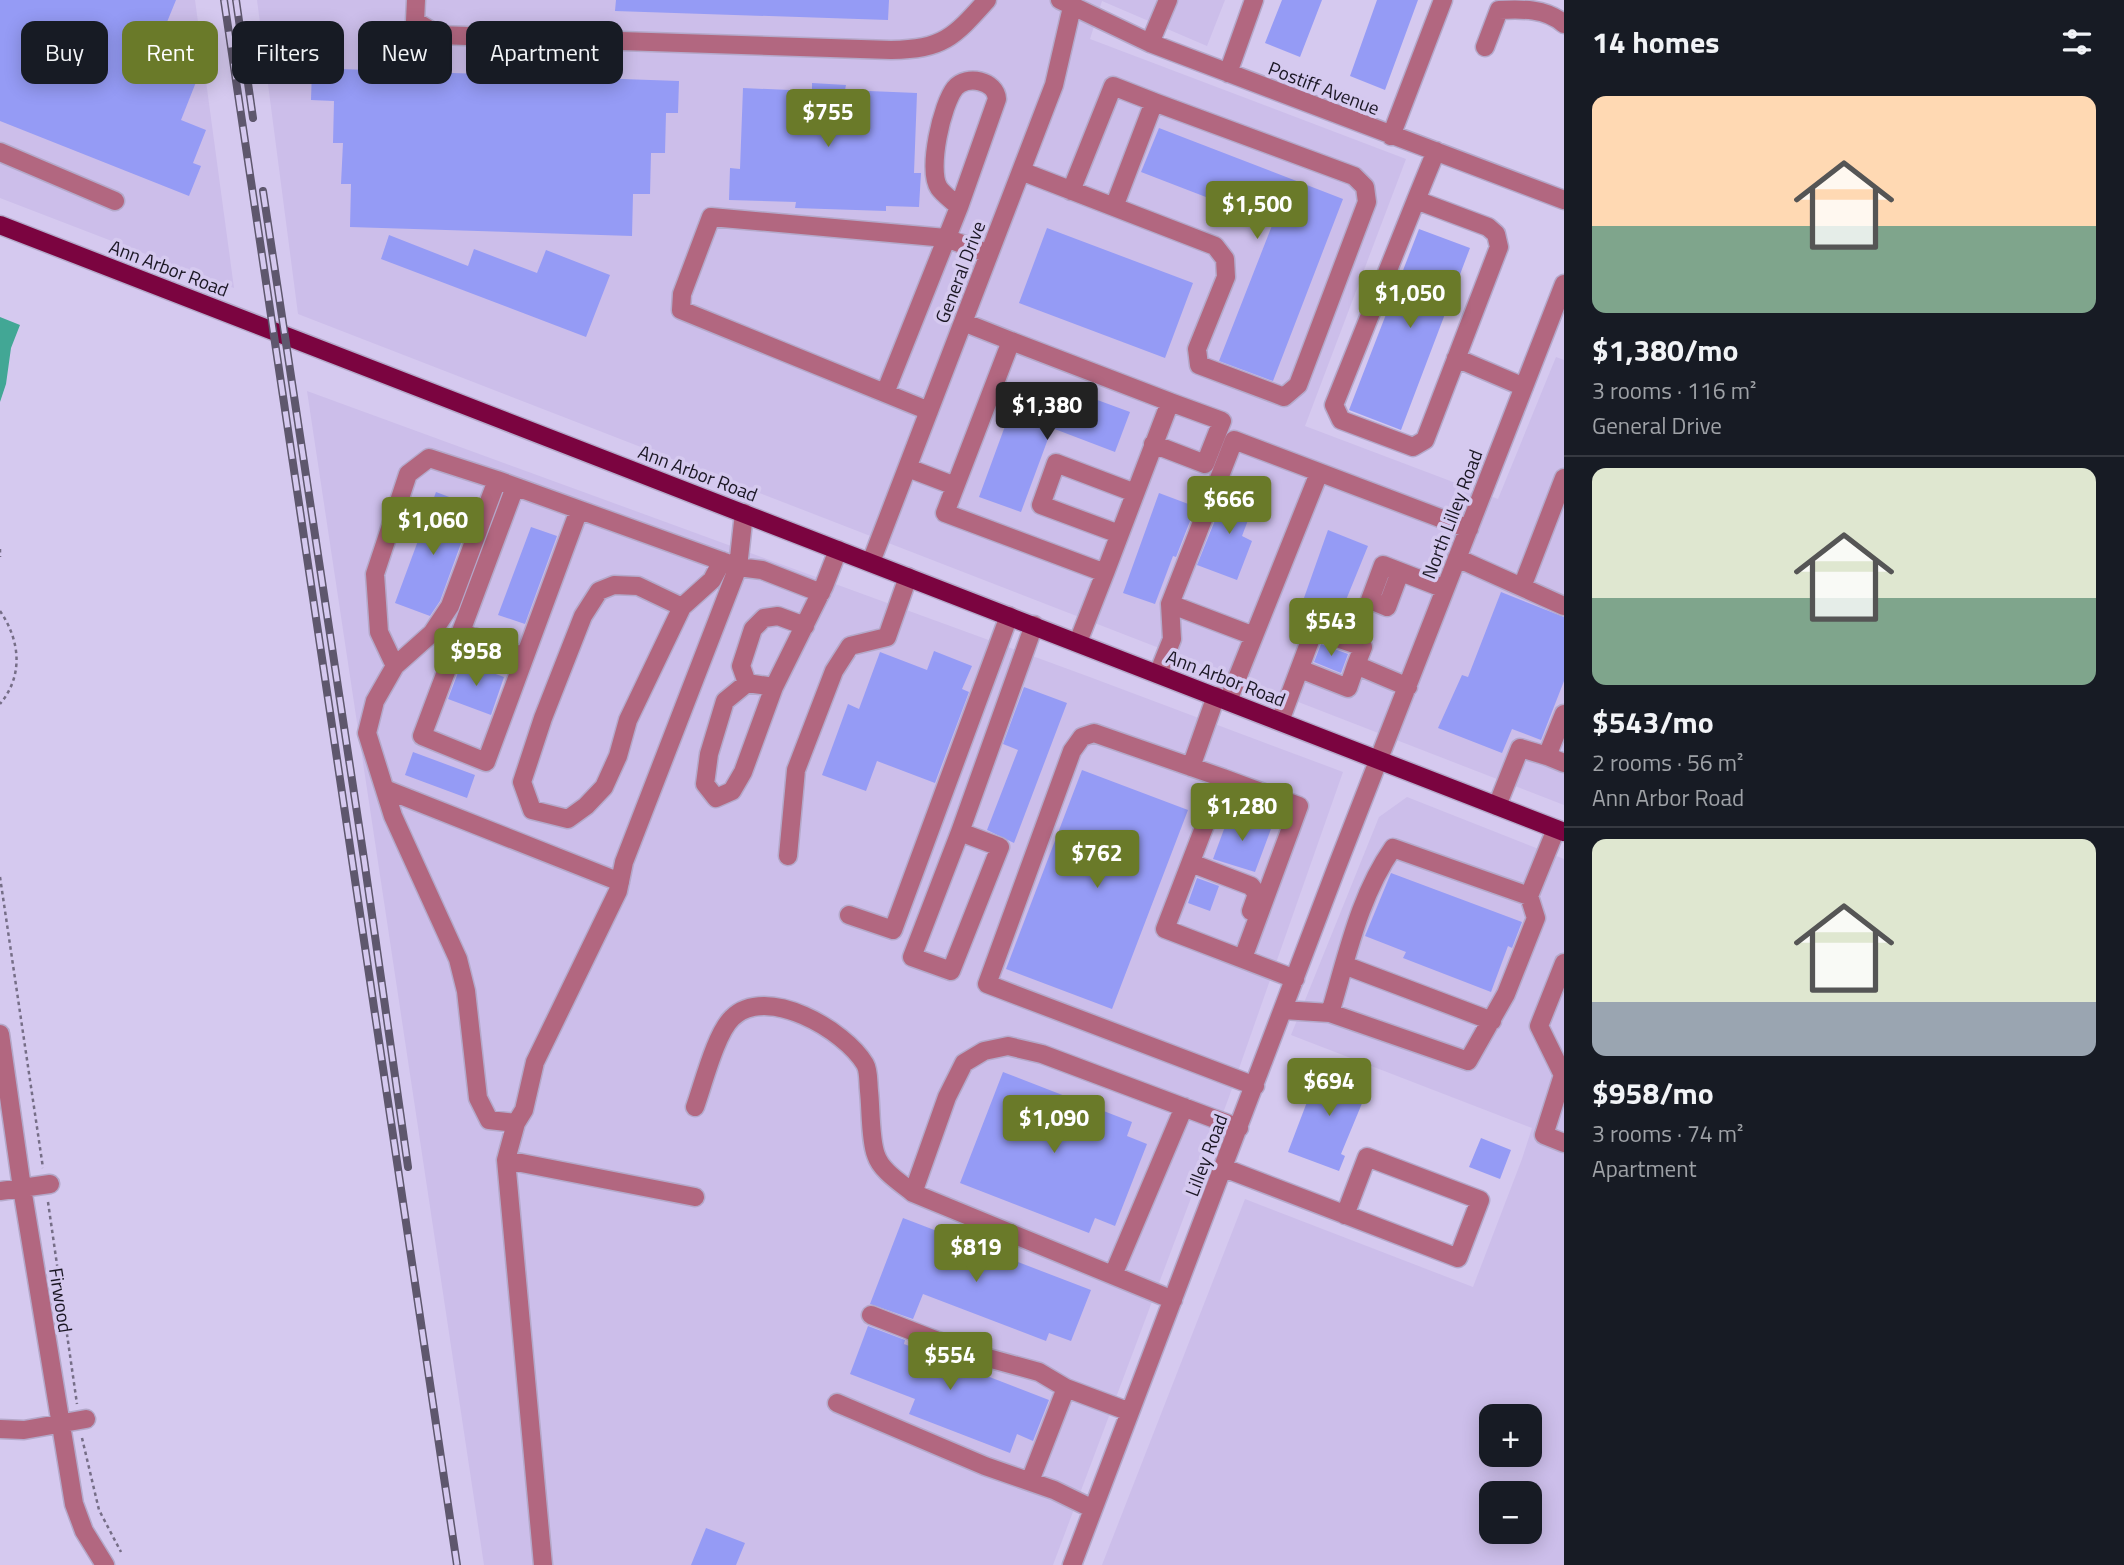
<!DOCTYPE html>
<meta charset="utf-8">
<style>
body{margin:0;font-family:"Titillium Web",sans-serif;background:#20242c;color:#f1f3f6;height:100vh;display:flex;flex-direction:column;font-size:26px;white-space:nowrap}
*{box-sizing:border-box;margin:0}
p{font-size:23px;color:#9ea1a6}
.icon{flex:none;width:38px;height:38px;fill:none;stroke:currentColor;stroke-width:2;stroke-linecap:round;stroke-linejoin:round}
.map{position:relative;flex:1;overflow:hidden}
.sheet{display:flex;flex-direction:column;background:#171b24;width:560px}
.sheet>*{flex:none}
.hud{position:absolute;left:21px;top:21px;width:665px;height:63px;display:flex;gap:14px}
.buttons{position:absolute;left:1479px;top:1404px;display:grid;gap:14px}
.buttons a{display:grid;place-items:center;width:63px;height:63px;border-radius:14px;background:#171b24;box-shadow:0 4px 18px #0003;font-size:35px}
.price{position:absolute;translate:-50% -60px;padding:0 16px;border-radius:7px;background:#6a7a29;color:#fff;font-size:23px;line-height:46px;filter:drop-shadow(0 2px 4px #0008)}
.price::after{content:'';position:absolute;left:50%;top:42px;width:21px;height:16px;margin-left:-10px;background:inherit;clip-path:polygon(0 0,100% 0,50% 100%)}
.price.on{background:#222;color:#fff}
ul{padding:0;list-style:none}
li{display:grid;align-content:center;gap:14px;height:371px;padding:0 28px}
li+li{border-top:2px solid #363941}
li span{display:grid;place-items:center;height:217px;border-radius:14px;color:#555}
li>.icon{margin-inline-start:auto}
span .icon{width:126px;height:126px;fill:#fffc;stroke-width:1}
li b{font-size:30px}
h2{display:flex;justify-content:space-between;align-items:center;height:84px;padding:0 28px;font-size:30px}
.tag{padding:0 24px;border-radius:14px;background:#171b24;box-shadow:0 4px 18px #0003;font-size:24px;line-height:63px}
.tag.on{background:#6a7a29;color:#fff}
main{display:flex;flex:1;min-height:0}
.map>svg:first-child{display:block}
.built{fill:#ccbeea;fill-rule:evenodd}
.water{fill:#42a795}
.building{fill:#959bf5}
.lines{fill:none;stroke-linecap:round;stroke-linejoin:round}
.minor-casing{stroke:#b4a9ca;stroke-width:21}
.major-casing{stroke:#b4a9ca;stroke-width:21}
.path{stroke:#766e87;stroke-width:2.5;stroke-dasharray:3.5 3.5;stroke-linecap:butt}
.minor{stroke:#b26780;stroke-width:18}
.major{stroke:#7b0440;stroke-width:18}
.rail-casing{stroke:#5e576d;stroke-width:8}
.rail{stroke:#d5c9ef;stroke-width:5;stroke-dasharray:16;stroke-linecap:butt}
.labels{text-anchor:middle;stroke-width:7;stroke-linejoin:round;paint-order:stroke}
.street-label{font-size:19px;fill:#1b1724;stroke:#d5c9ef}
</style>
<main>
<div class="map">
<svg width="1564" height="1565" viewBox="0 0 1564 1565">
<rect width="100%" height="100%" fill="#d5c9ef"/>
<path class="built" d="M0,0h195l39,288 -234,-90z
M257,0h968l-18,46 -105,-45 -12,38 316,120 -101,267 193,73 58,-142 8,3v445l-1266,-491z
M307,391l780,285 256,96 -114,325 -176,468h-569z
M1407,797l157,62v706h-462l143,-366 228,88 49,-128 10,-31 -241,-93 88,-218zM1491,1416h39v38h-39zM1491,1493h39v38h-39z"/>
<path class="water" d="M0,317l20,8 -9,23 -5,36 -6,18z"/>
<path class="building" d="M0,0h176l-22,54 46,18 -19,48 25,10 -13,33 8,3 -12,30 -189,-75z
M616,0h273l-1,20 -273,-9z
M1282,0h40l-22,57 -35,-14z
M1377,0h41l-33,90 -35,-14z
M312,68l367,13 -1,32h-12l-1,40h-14l-1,41h-17l-1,42 -282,-9 1,-43h-10l2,-41h-10l1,-42 -23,-1z
M812,83l34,2 -1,5 72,3 -3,80h7l-2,34 -33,-1v5l-91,-3 1,-6 -67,-2 1,-32 10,1 3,-81 69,3z
M1159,128l184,71 -70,182 -54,-20 54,-138 -132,-51z
M1047,228l146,55 -28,75 -146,-55z
M1419,229l51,19 -69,182 -52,-20z
M389,235l79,31 6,-17 63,24 9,-23 64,25 -24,62 -205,-78z
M1062,387l68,25 -15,40 -63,-24 -31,84 -42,-15 33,-90 19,7 25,-10z
M1228,488l28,11 -14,37 10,5 -15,39 -40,-15z
M436,492l29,11 -10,29 9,3 -24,66 -10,15 -35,-13z
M1159,493l32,12 -3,9 4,2 -16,41 -3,-1 -18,48 -32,-11z
M531,527l26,9 -32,88 -27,-9z
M1328,530l40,16 -22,54 3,2 -9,25 -41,-15z
M1501,592l63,25v64l-23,59 -29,-11 -10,24 -64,-25 24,-53 6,2z
M1321,644l27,10 -7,19 -27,-11z
M934,651l38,15 -10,23 7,3 -34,91 -58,-22 -11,30 -44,-16 26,-71 11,5 21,-57 47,18z
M462,662l42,15 -13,38 -43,-16z
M1024,687l43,16 -53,140 -27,-13 31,-80 -15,-6z
M413,752l62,23 -8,23 -62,-23z
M1082,770l106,40 -76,199 -106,-40z
M1230,813l41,16 -16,43 -42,-13z
M1391,873l131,49 -10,26 -4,-2 -17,46 -88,-34 3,-6 -41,-16z
M1197,878l22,8 -9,25 -22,-8z
M1321,1065l49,19 -29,70 4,2 -6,15 -51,-19z
M1003,1072l129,50 -5,14 20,8 -32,82 -20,-8 -6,15 -129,-50z
M1481,1138l30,12 -11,29 -31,-12z
M903,1218l188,72 -20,51 -22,-8 -3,8 -123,-47 -10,25 -43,-15z
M868,1326l37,14 -1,4 145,56 -16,41 -16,-7 -7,19 -101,-39 6,-15 -65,-25z
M706,1528l39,15 -9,22h-45z"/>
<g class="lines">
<defs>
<path id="minor" d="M416,0l-1,21 23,14 453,15c52,-1 62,-12 96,-50
M1060,0l90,43 414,157
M1150,43l18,-43
M1485,47l14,-37c23,-1 47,-2 65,14
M1228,73l26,-73
M1391,136l52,-136
M0,152l115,49
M1021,171l194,75 10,13 1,18 -29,72 2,16 85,32 14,-12 69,-183 -2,-15 -11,-11 -200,-74 -40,105
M1071,191l42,-105 41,16
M1416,200l-82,205 7,15 72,27 12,-7 74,-193 -3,-13 -8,-7 -72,-27 20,-49
M963,322l48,19 -66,172 160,60 -27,69
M1011,341l159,61 -65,171
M1456,358l68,29
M885,393l74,-186 38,-108c-1,-18 -30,-25 -42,-11 -13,16 -28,82 -16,100 5,7 14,13 20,19
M929,411l-248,-101 1,-16 29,-77 235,21 43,16
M1153,444l52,20 17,-43 -52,-19
M908,468l47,18
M497,480l-47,126 -18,27 -37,33 -20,35 -8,32 26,83 65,143 8,32 12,107 11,22 27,3
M515,487l-93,249 64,26 93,-252
M1119,534l-78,-29 15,-42 79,30
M1457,558l107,48
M871,562l183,-477 18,-78
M1400,572l-13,35 -17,-7 13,-35 62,24
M1522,587l42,-109
M1170,604l84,32
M682,607l-44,-21 -24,-1 -15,6 -16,25 -40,102 -21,64 10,28 36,9 18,-13 18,-19 14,-31 10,-36 54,-113 30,-27 10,-19
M461,632l63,25
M395,666l-16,-34 -4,-58 33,-100 21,-16 68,22 241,87 24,3 59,23
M1300,669l48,19 8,-23
M1158,674l14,-35 -2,-35 64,-164 235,89
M747,683l-6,-17 12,-37 11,-11 14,-2 27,10
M774,687l-27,-4 -22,18 -16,53 -4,30 11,14 16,-7 11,-19 31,-85 50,-101 14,-36
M1228,701l91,-228
M1564,714l-17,42 17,7
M1280,721l34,-91 49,17 -7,18 52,22
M1191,767l25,-71
M1223,778l-129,-45 -12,4 -10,14 -85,233 268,102
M385,789l235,93
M1497,806l23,-58 27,8
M960,832l-48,125 39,14 49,-124 -40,-15 74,-207
M788,856l8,-86 38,-99 16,-25 37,-9 21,-60
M1191,863l60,23 6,8 -6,17
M849,915l44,15 116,-314
M1243,958l56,-152 -76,-28 -58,151 130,50
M1564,963l-25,63 24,49 -19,60 20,8
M1344,965l148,56
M1283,1010l47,3c17,-56 29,-117 63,-165l136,48 27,-67
M1330,1013l138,48 38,-67 30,-76 -7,-22
M0,1034l22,154 52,316 10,27 21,34
M695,1107c8,-22 21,-74 37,-89 34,-34 113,12 133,46 4,7 3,18 4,27 2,17 1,49 7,64 5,16 25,28 37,38l260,107
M506,1160l10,-37 8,-13 11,-48 83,-171 6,-29 114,-295 6,-54
M1224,1168l234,90 22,-58 -113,-43 -22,58
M0,1191l50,-7
M913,1193l34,-96 17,-34 20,-12 24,-5 34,8 197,74
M1113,1275l71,-168
M871,1315l95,37 73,20 27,16 64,24
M837,1403l148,63 69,24 39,19
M0,1429l24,1 62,-11
M1030,1481l36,-93
M543,1565l-37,-405 189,37
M1072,1565l264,-696 228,-585"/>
<path id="major" d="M0,225l1564,607"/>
</defs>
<use href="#minor" class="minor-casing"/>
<use href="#major" class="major-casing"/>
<path class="path" d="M0,549v8
M0,611c20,29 24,64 0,93
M0,877l43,291
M48,1202l29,202
M82,1438l17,72 22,42"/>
<use href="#minor" class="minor"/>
<use href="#major" class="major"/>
<defs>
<path id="rail" d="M224,0l233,1565
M236,0l17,118
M263,191l101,668 44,308"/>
</defs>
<use href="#rail" class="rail-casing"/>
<use href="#rail" class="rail"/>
</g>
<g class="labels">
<g class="street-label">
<text transform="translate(1324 88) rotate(21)" y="7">Postiff Avenue</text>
<text transform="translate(169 268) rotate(21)" y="7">Ann Arbor Road</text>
<text transform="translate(960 272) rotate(-69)" y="7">General Drive</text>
<text transform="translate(698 473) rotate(21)" y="7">Ann Arbor Road</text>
<text transform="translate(1452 514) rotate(-69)" y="7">North Lilley Road</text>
<text transform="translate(1226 678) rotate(21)" y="7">Ann Arbor Road</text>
<text transform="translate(1206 1155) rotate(-69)" y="7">Lilley Road</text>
<text transform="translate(61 1300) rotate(81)" y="7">Firwood</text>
</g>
</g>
</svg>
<div class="buttons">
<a>+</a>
<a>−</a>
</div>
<b class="price" style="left:828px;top:149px">$755</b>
<b class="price" style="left:1257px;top:241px">$1,500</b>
<b class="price" style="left:1410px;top:330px">$1,050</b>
<b class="price on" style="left:1047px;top:442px">$1,380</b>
<b class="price" style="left:1229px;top:536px">$666</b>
<b class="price" style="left:433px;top:557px">$1,060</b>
<b class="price" style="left:1331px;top:658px">$543</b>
<b class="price" style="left:476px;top:688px">$958</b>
<b class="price" style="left:1242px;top:843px">$1,280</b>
<b class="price" style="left:1097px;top:890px">$762</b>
<b class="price" style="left:1329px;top:1118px">$694</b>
<b class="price" style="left:1054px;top:1155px">$1,090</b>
<b class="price" style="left:976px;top:1284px">$819</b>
<b class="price" style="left:950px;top:1392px">$554</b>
<div class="hud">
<a class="tag">Buy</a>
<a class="tag on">Rent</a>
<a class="tag">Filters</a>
<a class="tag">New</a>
<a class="tag">Apartment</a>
</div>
</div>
<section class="sheet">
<h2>14 homes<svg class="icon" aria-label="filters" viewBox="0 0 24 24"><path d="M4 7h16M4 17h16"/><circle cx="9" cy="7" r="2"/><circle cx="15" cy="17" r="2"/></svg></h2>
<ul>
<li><span style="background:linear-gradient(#ffd9b3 60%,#7fa58c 0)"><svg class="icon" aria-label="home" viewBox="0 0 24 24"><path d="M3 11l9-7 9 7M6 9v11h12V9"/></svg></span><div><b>$1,380/mo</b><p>3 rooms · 116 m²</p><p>General Drive</p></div></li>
<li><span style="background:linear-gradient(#dfe7d0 60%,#7fa58c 0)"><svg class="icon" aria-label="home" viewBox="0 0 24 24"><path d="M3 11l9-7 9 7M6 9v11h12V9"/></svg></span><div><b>$543/mo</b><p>2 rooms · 56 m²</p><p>Ann Arbor Road</p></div></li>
<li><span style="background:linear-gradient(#dfe7d0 75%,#9aa5b1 0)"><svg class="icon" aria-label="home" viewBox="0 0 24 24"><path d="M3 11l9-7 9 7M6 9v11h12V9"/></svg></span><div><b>$958/mo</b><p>3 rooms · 74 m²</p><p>Apartment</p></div></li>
</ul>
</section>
</main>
